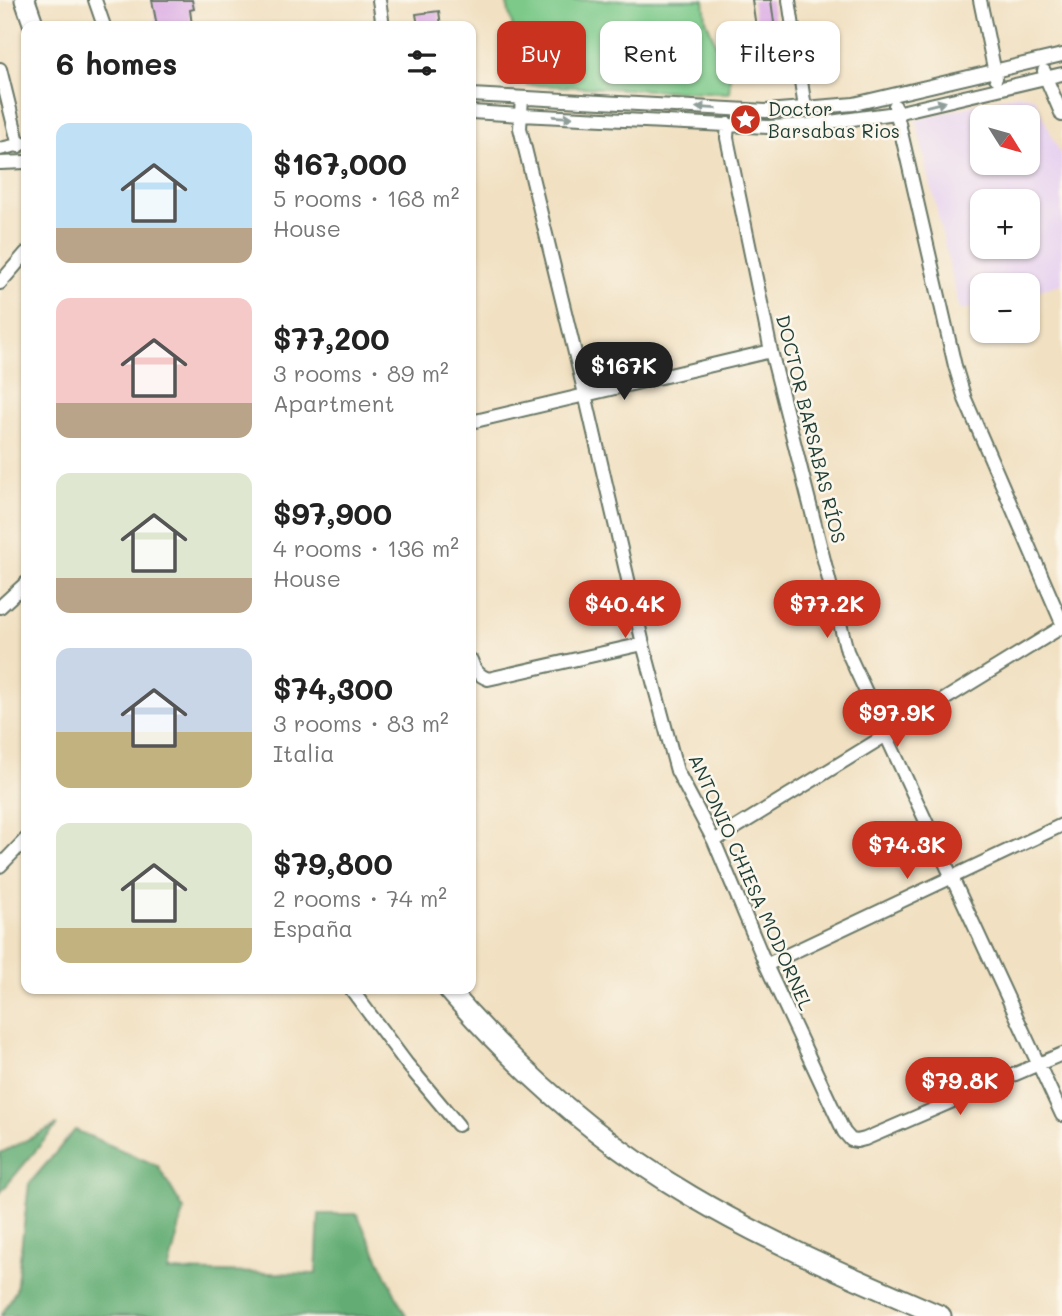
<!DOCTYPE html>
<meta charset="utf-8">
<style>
body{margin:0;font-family:Mali,sans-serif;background:#f6f6f6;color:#222;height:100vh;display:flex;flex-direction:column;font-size:26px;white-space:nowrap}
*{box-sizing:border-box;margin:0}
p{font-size:23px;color:#767676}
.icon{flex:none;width:38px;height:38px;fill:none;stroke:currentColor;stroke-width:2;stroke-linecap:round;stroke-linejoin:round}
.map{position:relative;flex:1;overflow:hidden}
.details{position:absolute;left:21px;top:21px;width:455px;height:973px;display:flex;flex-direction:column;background:#fff;border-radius:14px;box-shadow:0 2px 5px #0004}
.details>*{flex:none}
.banner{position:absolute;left:497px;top:21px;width:458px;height:63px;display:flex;gap:14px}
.needle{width:46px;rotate:127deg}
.buttons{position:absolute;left:970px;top:105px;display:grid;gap:14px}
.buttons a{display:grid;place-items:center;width:70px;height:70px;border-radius:14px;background:#fff;box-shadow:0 2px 5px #0004;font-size:35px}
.price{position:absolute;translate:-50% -60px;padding:0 16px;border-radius:24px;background:#c8321e;color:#fff;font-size:23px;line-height:46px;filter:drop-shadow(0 2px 4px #0008)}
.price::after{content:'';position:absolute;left:50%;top:42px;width:21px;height:16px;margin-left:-10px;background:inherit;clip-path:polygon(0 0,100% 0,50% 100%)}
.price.active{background:#222;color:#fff}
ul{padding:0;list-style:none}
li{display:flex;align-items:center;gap:21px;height:175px;padding:0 35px}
li span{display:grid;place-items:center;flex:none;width:196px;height:140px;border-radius:14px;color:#555}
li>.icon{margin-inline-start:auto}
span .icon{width:84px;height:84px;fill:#fffc;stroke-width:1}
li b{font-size:30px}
h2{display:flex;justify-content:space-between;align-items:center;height:84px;padding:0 35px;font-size:30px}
.tag{padding:0 24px;border-radius:14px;background:#fff;box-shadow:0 2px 5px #0004;font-size:24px;line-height:63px}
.tag.active{background:#c8321e;color:#fff}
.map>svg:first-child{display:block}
.built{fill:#e7d2f0;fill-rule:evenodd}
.green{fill:#7bc989;stroke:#4d835e;stroke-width:2}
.forest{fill:#64ad75;stroke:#427554;stroke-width:2}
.building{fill:#d59fe3}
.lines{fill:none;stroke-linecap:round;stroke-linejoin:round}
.minor-casing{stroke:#687665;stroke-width:16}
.highway-casing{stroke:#687665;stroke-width:23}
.minor{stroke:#fff;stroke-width:12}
.highway{stroke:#fff;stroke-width:19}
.oneway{fill:#8f9e9a}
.labels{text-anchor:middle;stroke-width:5;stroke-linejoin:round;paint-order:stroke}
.poi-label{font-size:19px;fill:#1f3d34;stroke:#fbf7ec;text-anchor:start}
.street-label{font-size:19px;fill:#1f3d34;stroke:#fbf7ec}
</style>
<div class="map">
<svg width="1062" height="1316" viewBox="0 0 1062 1316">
<rect width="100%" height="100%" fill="#fbf7ec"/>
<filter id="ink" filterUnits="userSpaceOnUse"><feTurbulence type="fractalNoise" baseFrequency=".0143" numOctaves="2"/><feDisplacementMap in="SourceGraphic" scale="14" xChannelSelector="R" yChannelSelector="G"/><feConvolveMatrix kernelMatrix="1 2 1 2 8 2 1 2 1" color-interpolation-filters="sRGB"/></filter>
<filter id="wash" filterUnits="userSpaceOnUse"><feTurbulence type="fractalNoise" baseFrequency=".00686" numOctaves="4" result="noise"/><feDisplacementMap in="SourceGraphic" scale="28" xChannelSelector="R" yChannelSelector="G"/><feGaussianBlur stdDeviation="1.57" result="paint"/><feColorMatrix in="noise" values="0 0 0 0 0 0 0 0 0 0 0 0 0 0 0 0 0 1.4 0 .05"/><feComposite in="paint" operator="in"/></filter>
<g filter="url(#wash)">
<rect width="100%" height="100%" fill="#f1e0c1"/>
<path class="built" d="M1017,94l17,3 28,60v127l-35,9v-8h-45v20l-22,6 -44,-191zM982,117h45v46h-45zM982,201h45v46h-45z"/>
<path class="green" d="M506,0h198l2,20 24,59 -1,14 -202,-8z"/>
<path class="forest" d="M57,1125l-57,68v-40z
M75,1130l83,36 26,44 -16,61 148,3 3,-60h38l49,102h-405l15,-26 13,-106z"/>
<g id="blocks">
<path class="building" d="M152,0h40l2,9 -4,1 2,15 -35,1z
M752,0h19l7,52 -18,2z
M439,11l2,15h-23l-2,-12z"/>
</g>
</g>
<g filter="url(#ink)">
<use href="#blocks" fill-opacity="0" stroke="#687665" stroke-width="2"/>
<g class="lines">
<defs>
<path id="minor" d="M95,0l9,26
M379,0l4,26
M789,0l16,108
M980,0l16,78
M0,69l19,77
M1044,71l2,7 16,37
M471,95l295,16 88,-7 208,-49
M522,98l-2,30 65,266 58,250 34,127 37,70 52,124 78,167 7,8 6,1 8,-2 197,-85
M895,106l60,260 10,33 97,224
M471,112l50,3 247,12 40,-2 88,-12 166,-39
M728,124l-1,14 44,213 76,300 215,464
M0,149l26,-6
M0,163l26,-1
M0,283l26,-30
M471,422l300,-71
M0,607l26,-24
M471,660c3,10 7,15 17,19l155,-35
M714,841l348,-214
M0,866l26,-27
M766,965l296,-140
M351,989l56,75 51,61"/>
<path id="highway" d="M25,0l9,26
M448,989c69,80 151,153 243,207 79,47 165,83 250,120"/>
</defs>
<use href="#minor" class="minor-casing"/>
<use href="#highway" class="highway-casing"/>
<use href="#minor" class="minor"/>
<use href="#highway" class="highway"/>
</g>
<defs><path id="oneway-solid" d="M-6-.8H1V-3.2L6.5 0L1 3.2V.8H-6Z" transform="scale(1.75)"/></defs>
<g class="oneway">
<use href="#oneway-solid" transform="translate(936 104) rotate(-14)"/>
<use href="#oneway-solid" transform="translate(706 108) rotate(-177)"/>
<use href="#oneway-solid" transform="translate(563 117) rotate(3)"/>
</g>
</g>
<defs>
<symbol id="sight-disc" viewBox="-11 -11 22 22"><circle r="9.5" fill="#c8321e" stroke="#fbf7ec"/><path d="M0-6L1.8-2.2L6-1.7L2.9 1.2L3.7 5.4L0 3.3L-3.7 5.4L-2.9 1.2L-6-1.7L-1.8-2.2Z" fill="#fff"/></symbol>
</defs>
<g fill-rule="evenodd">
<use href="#sight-disc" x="728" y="102" width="35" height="35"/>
</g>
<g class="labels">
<g class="poi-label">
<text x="768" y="116">Doctor<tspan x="768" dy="22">Barsabas Rios</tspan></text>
</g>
<g class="street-label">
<text transform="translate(811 429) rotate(76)" y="7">DOCTOR BARSABAS RÍOS</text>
<text transform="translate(751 882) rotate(66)" y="7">ANTONIO CHIESA MODORNEL</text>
</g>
</g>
</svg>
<div class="buttons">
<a><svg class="needle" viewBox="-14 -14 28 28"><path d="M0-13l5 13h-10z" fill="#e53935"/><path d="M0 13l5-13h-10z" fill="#767676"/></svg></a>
<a>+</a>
<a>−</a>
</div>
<b class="price active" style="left:624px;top:402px">$167K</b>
<b class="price" style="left:625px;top:640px">$40.4K</b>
<b class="price" style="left:827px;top:640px">$77.2K</b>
<b class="price" style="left:897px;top:749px">$97.9K</b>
<b class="price" style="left:907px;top:881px">$74.3K</b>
<b class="price" style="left:960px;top:1117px">$79.8K</b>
<div class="banner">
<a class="tag active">Buy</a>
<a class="tag">Rent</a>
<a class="tag">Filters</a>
</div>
<section class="details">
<h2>6 homes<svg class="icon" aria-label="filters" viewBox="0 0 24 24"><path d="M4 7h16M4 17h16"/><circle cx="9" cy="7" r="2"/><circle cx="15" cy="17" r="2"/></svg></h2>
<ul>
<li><span style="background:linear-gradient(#bfe0f5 75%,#b9a48a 0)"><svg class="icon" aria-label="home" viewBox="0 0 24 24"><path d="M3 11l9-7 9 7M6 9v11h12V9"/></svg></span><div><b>$167,000</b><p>5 rooms · 168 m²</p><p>House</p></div></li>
<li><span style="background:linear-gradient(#f6c9c9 75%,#b9a48a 0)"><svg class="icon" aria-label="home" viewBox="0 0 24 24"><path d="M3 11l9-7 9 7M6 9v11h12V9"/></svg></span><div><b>$77,200</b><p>3 rooms · 89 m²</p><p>Apartment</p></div></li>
<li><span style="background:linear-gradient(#dfe7d0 75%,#b9a48a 0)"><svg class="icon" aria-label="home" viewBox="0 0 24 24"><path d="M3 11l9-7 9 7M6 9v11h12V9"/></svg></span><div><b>$97,900</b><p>4 rooms · 136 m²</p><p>House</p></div></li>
<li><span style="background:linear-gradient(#c9d6e8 60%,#c2b280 0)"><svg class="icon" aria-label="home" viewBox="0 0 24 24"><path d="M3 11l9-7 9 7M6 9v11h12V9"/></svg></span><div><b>$74,300</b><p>3 rooms · 83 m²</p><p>Italia</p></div></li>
<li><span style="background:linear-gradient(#dfe7d0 75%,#c2b280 0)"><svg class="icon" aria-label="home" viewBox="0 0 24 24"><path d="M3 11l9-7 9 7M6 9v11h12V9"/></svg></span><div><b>$79,800</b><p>2 rooms · 74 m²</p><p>España</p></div></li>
</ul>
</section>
</div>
